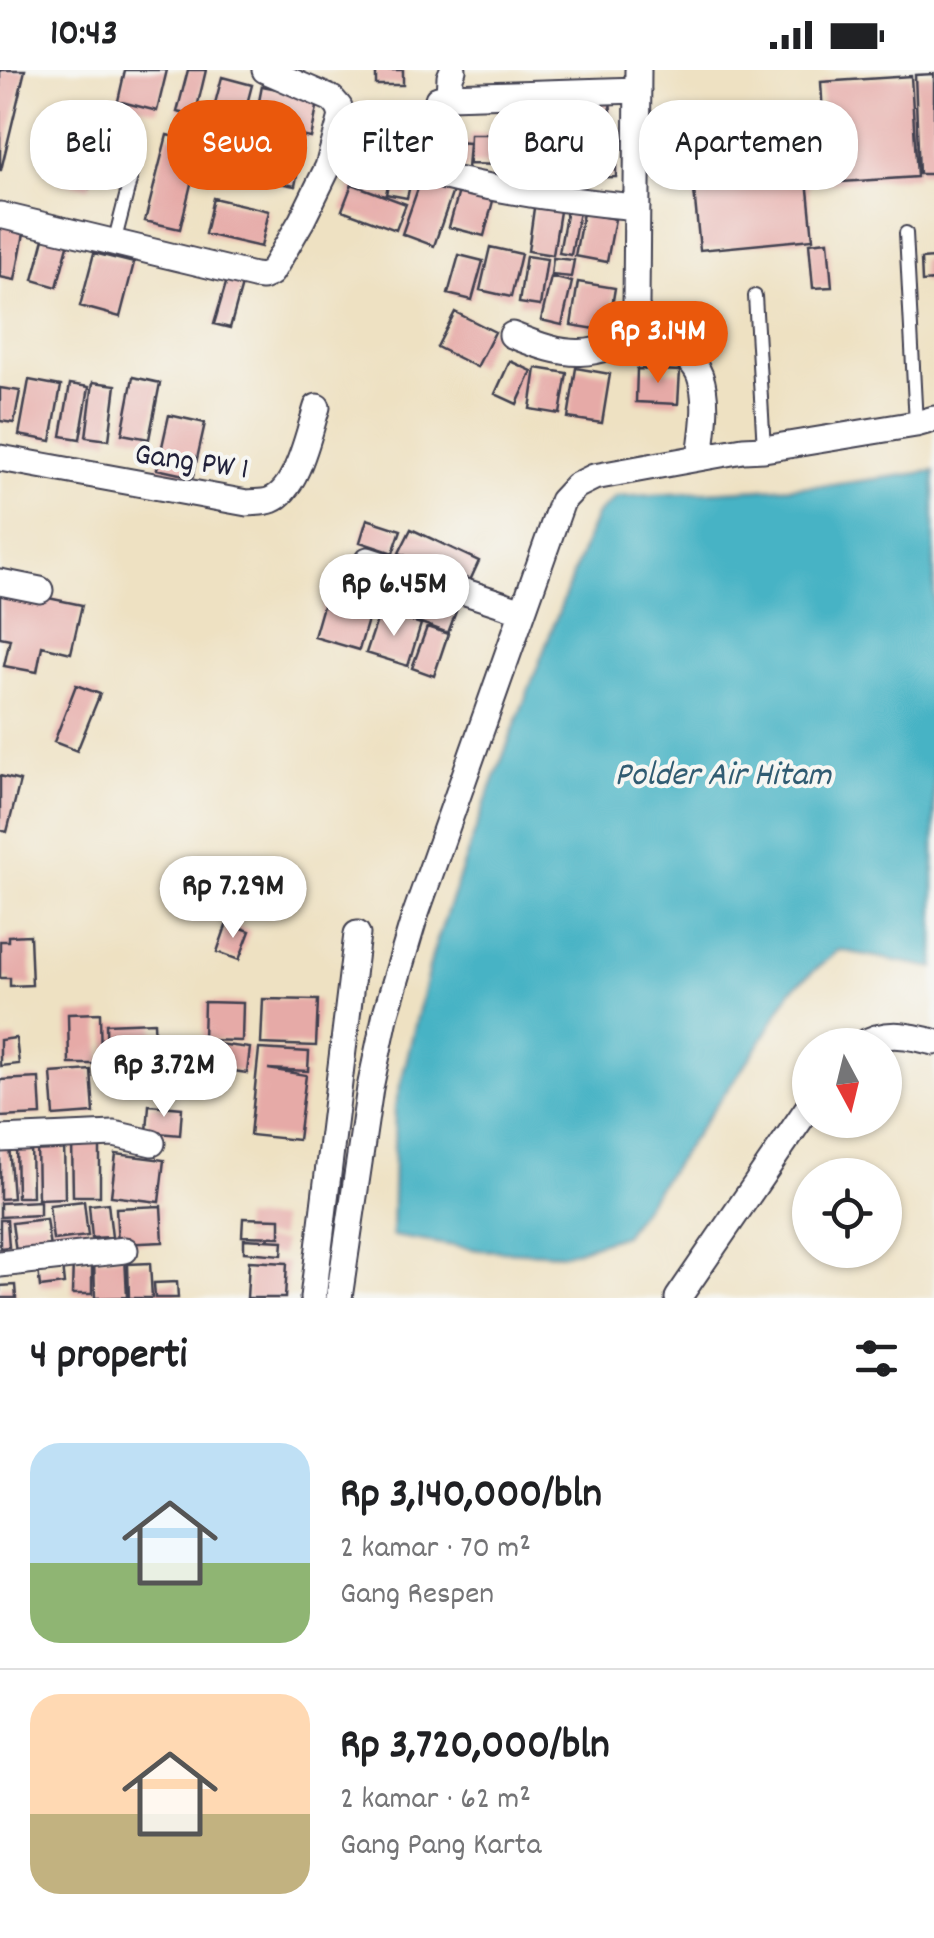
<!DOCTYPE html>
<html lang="id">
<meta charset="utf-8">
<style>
body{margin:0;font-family:Dekko,sans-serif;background:#f6f6f6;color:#202124;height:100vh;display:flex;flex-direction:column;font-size:38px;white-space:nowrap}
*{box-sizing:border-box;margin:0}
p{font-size:32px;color:#757577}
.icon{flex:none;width:55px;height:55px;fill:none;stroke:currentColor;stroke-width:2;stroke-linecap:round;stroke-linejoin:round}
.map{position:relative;height:1228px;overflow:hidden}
.side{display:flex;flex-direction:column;background:#fff;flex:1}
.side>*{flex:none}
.top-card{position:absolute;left:30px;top:30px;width:875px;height:90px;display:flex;gap:20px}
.needle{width:65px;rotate:173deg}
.buttons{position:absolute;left:792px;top:958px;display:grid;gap:20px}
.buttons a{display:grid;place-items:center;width:110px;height:110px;border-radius:50%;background:#fff;box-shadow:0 2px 8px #0004;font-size:50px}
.price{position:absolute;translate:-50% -85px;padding:0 22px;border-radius:35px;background:#fff;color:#222;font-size:32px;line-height:65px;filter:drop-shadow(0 2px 5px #0008)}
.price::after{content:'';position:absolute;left:50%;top:60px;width:30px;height:22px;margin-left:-15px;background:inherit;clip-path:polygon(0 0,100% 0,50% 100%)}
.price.active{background:#ea580c;color:#fff}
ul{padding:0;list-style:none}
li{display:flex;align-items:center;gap:30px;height:250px;padding:0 30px}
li+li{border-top:2px solid #e0e0e0}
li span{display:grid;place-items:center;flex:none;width:280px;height:200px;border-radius:30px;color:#555}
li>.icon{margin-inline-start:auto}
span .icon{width:120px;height:120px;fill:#fffc;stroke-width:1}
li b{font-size:42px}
h2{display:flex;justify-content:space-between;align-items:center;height:120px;padding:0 30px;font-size:42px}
.chip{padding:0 35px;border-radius:40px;background:#fff;box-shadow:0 2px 8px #0004;font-size:35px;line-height:90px}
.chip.active{background:#ea580c;color:#fff}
.status{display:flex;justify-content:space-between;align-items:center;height:70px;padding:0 50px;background:#fff;direction:ltr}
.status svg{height:28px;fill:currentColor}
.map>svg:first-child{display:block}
.water{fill:#47b3c5;stroke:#346a80;stroke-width:2.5}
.building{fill:#e6aaa7}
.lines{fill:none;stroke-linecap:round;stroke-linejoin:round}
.lane-casing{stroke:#413f4f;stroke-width:16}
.street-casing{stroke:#413f4f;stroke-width:29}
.lane{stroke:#fff;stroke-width:12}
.street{stroke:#fff;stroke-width:25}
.labels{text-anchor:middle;stroke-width:8;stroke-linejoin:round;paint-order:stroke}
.street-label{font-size:32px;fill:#22223b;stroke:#f6f6f2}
.water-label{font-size:35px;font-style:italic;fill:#315c72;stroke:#f6f6f2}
</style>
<div class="status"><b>10:43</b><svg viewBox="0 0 49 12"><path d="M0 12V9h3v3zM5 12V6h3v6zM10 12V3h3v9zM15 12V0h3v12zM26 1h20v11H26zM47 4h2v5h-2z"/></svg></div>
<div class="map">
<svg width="934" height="1228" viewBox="0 0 934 1228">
<rect width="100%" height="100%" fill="#f6f6f2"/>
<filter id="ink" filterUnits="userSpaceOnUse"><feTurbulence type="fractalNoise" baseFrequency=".01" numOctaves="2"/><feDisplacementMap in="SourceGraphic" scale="20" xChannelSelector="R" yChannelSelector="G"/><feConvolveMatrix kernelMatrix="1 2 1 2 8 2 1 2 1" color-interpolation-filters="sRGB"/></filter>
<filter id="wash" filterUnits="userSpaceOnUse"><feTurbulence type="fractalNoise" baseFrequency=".0048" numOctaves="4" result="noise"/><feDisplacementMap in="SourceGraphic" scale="40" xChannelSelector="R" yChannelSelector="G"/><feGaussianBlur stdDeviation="2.25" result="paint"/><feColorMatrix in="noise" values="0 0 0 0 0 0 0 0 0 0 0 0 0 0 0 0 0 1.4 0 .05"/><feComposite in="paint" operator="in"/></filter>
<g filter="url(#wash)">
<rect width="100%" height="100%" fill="#eee1c2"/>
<path class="water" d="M934,401v497l-95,-18 -47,39 -35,59 -133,187 -59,19 -86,-4 -87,-14 3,-129 38,-155 52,-149 111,-288 20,-18 215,-12z"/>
<g id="blocks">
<path class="building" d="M0,0h25l-24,100h-1z
M125,0h42l-10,41 -39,-10z
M188,0h18l-11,46 -18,-4z
M376,0h27v15h-27z
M934,4v100h-15l-4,-99z
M911,6l6,101 -90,6 -6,-101z
M222,7l30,8 -24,91 -30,-8z
M262,16l57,11 -8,41 -57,-11z
M609,20l2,21 -34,3 33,-1 2,20 -31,4 31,-3 1,21 -51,4 -2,-64z
M551,23l2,45 -31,2 -2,-45z
M423,35l1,26 -68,2 -1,-27z
M78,40l28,7 -17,71 -29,-7z
M802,60l11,109 -113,11 -11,-109z
M470,64h31l-1,31 -31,-1z
M167,65l34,8 -21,86 -35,-8z
M371,67l39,5 -3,29 -40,-5z
M249,70l53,10 -7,36 -53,-10z
M553,70v22l-49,2v-23z
M440,71l29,2 -2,26 -29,-2z
M616,89v18l-53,1v-18z
M423,104l32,11 -21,61 -32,-12z
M390,107l21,4 -4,17 -21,-4z
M352,114l54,20 -10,26 -54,-20z
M461,114l34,9 -11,43 -35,-9z
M213,128l56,13 -8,36 -56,-13z
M535,131l26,4 -8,50 -25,-4z
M568,134l12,2 -9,49 -12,-2z
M583,143l32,6 -8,43 -32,-6z
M0,153l25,5 -10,52 -15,-3z
M46,161l24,7 -13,49 -24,-7z
M828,171l4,46 -19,1 -4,-45z
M490,177l31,7 -10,43 -31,-7z
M94,183l40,10 -14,54 -40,-11z
M459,185l24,6 -11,39 -24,-6z
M526,186l21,3 -7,47 -21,-3z
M553,188l21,2 -3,17 -20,-2z
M934,188v23l-12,1 -1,-23z
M551,207l21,5 -10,43 -21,-5z
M227,210l15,5 -12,43 -16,-4z
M578,212l37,6 -7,43 -37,-6z
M455,242l40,20 -18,35 -40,-20z
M510,291l22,10 -15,33 -22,-10z
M536,298l31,5 -7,41 -30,-5z
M576,298l34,6 -8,49 -34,-5z
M637,299l43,2 -2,33 -42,-2z
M133,307l27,6 -11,56 -27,-5z
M29,310l32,6 -10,55 -32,-6z
M93,312l23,3 -7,55 -23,-3z
M70,314l19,3 -9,52 -19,-3z
M0,318l20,3 -6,32 -14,-2z
M169,345l36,8 -12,54 -36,-8z
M367,449l34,11 -8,23 -33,-11z
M411,459l68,32 -11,24 -69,-32z
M350,487l111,41 -13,35 -111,-41z
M0,518l82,17 -11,48 -29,-7 -5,26 -33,-6 6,-27 -10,-2z
M327,522l45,14 -13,44 -45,-13z
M380,541l41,13 -13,42 -42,-13z
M427,557l21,7 -14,42 -22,-8z
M76,615l24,9 -23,57 -23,-9z
M0,706l20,5 -13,51 -7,-2z
M227,853l23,8 -11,29 -22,-8z
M30,865l2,50 -22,1v-8h-10v-37h8v-5z
M263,929l55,1 -2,46 -55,-2z
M204,932l39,1 -1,38 -39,-1z
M100,943l1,51h-32l-1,-50z
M154,952l2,44 -49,3 -1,-45z
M16,968l3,26 -19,2v-26z
M217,974l33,4 -3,25 -33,-5z
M259,979l50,3 -1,19 -40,-2 38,6 -8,65 -48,-5z
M91,1000l3,43 -40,3 -3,-43z
M39,1008l2,37 -41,2v-37z
M149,1035l33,3 -2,27 -33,-3z
M64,1071l1,57 -27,1 -1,-57z
M16,1072h15l1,55h-15z
M72,1072h28v54h-27z
M9,1075l4,53 -13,1v-53z
M116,1084l48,6 -5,42 -48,-6z
M40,1131v14l-40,2v-14z
M84,1131l4,35 -35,4 -4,-35z
M108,1133l4,34 -20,1 -3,-33z
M161,1136l2,36 -45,2 -2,-36z
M243,1148l37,1v18l-38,-1z
M46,1149l4,29 -34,4 -4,-29z
M0,1150h7l2,27 -9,1z
M244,1169l39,2 -1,14 -38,-3z
M125,1186l2,41 -32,1 -1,-40z
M73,1189l19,1v34h-20z
M249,1191l38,2 -2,35h-38z
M150,1193l2,35h-23l-1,-34z
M62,1195l2,19 -24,3 -2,-19z
M177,1212l1,16h-23l-1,-15z
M15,1215l1,13h-16v-12z"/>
</g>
</g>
<g filter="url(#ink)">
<use href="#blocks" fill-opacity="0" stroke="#413f4f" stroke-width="2.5"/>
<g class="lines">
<defs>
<path id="lane" d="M906,163l10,191
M114,173l25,-97
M755,226l9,153"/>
<path id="street" d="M638,0l-2,236c11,40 53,40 64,70 9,25 3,56 0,81
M449,26l1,-19 3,-7
M637,137c-68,-6 -134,-15 -200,-32l-3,-6v-55l4,-15 11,-3 189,-6
M0,145l254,61 8,1 9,-4 31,-53 26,-53 14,-51 -3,-9 -7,-8 -67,-29
M512,265c57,23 80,26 134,-7
M0,388l247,45c7,-1 17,0 24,-3 26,-10 38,-68 46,-93
M368,490l155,51
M0,512l40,8
M860,975c27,-15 45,-10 74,-3
M0,1069l114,-5 38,9
M0,1194l125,-14
M313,1228l44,-364
M339,1228l31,-210 16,-75 28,-94 148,-418 14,-15 18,-9 149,-27 21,-1 152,-25 18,-5
M678,1228l132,-193"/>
</defs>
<use href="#lane" class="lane-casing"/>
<use href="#street" class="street-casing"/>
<use href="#lane" class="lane"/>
<use href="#street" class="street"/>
</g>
</g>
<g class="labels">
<g class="street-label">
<text transform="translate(192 389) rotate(8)" y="11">Gang PW 1</text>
</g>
<g class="water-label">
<text x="723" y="714">Polder Air Hitam</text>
</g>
</g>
</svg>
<div class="buttons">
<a><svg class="needle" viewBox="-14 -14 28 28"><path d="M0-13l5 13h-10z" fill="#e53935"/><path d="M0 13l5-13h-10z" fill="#757577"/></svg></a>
<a><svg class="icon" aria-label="locate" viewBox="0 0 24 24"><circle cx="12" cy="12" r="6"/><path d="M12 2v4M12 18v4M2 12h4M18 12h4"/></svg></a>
</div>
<b class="price active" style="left:658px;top:316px">Rp 3.14M</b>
<b class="price" style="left:394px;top:569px">Rp 6.45M</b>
<b class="price" style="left:233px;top:871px">Rp 7.29M</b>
<b class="price" style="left:164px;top:1050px">Rp 3.72M</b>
<div class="top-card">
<a class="chip">Beli</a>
<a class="chip active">Sewa</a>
<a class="chip">Filter</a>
<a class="chip">Baru</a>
<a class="chip">Apartemen</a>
</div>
</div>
<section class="side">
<h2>4 properti<svg class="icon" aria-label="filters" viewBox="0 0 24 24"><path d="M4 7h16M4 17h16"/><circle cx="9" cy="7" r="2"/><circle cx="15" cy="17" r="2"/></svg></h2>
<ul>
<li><span style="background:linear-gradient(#bfe0f5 60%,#8fb573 0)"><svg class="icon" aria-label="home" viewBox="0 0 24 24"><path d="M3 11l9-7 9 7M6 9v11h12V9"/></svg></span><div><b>Rp 3,140,000/bln</b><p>2 kamar · 70 m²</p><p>Gang Respen</p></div></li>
<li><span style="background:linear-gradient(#ffd9b3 60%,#c2b280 0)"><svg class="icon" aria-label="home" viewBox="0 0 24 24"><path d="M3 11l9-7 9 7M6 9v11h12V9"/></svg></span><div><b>Rp 3,720,000/bln</b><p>2 kamar · 62 m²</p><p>Gang Pang Karta</p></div></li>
</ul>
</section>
